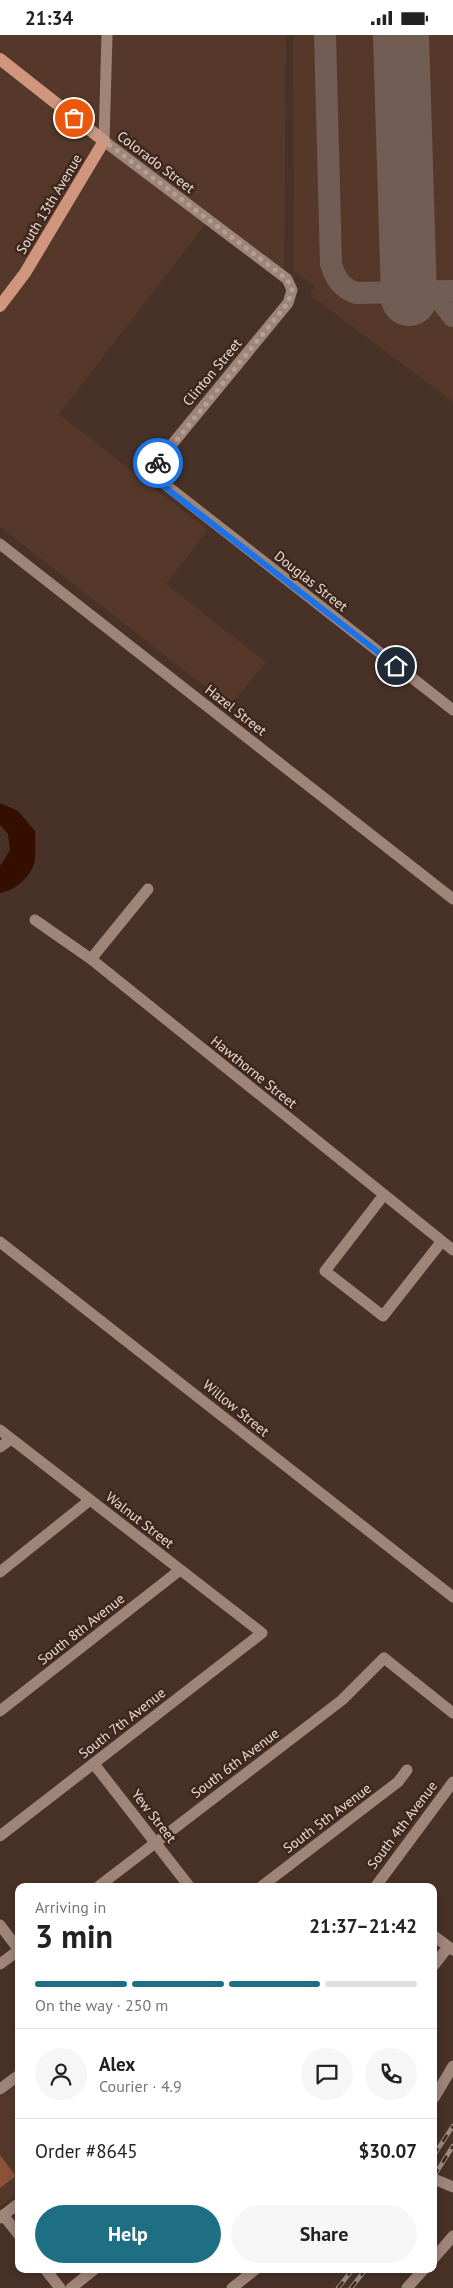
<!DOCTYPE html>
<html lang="en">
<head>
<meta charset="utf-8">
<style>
	body { margin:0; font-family:"PT Sans",sans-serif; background:#f6f6f6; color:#222; height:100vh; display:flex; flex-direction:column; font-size:19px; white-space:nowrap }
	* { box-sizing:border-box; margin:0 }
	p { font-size:16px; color:#767676 }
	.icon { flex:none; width:28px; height:28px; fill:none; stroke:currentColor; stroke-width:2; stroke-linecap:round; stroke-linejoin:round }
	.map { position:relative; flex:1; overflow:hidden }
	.details { position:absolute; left:15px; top:1848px; width:422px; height:390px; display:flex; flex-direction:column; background:#fff; border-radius:10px; box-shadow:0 2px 8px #0003 }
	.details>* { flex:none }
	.pin { position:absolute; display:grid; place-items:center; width:42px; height:42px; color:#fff; margin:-21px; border:2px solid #fff; border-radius:50%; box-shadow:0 1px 5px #0007 }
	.courier { position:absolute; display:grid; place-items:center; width:50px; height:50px; margin:-25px; border:4px solid #1a73e8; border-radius:50%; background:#fff; color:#222; box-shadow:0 1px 6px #0007 }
	.overview em { font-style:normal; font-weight:700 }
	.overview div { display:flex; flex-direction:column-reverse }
	.overview { display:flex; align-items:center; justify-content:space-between; height:85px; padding:0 20px }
	h1 { font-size:32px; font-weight:700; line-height:38px }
	.bar { display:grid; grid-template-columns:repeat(4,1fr); gap:8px 5px; align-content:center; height:60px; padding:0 20px }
	.bar i { height:6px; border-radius:4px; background:#e0e0e0 }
	.bar .selected { background:#1e6e84 }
	.bar p { grid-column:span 4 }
	.line { display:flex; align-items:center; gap:12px; padding:0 20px; border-top:1px solid #e0e0e0 }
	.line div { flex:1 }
	.round { display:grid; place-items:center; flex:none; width:52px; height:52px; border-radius:26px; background:#f6f6f6 }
	.action { display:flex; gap:10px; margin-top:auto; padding:10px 20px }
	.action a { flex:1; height:58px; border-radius:30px; background:#1e6e84; color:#fff; font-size:20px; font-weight:700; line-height:58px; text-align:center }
	.action a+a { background:#f6f6f6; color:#222 }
	.status { display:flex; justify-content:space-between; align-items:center; height:35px; padding:0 25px; background:#fff; direction:ltr }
	.status svg { height:14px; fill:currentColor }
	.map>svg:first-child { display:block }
</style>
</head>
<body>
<div class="status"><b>21:34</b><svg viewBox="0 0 49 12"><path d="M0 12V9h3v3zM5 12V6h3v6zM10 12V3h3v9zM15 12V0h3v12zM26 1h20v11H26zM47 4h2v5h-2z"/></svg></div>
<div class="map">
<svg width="453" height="2253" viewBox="0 0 453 2253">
	<rect width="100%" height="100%" fill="#483127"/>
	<path fill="#55382a" d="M0,0H286L284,239L211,182L59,379L208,495L166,549L266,627L230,671L0,492Z
		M293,0H453V367L310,260L315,251L294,236Z
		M19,2048V2157L0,2172V2062Z"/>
	<path fill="#8c5137" d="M0,2120L16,2141L0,2153Z"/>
	<path fill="#340f00" d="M0,768L18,776L35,796C35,805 36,815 35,824C34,839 15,856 0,858V831L10,815L8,799L0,790Z"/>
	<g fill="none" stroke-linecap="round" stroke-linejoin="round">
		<path stroke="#725d54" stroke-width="22" d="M325,0L331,229C335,244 342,253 356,258L453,256
			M434,256L453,281"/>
		<path stroke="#725d54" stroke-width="56" d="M401,0L409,263"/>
		<path stroke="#9f8478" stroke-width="11" d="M107,0L104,106L287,244L292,255L288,268L160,424L155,437L157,443L453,675
			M0,509L453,864
			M35,885L91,924L453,1215
			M91,924L148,854
			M383,1161L325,1236L383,1281L442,1206
			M0,1207L453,1562
			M0,1395L262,1598L0,1801
			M0,1412L11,1404
			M0,1537L90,1465
			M0,1676L180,1535
			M94,1729L189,1851
			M99,1851L342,1665L384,1623L453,1678
			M262,1851L398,1747L407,1735
			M376,1851L453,1747
			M0,1890L19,1915
			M434,1901L453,1915
			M0,1929L19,1915
			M434,1930L448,1912
			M0,2054L19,2040
			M434,2063L453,2031
			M434,2144L453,2152
			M3,2180L19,2200
			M0,2183L19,2168
			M434,2223L453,2201
			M45,2234L60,2253
			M71,2253L95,2234
			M232,2253L256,2234
			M407,2253L424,2234"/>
		<path stroke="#d0967d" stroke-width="12" d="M0,24L104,106L25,238L0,271"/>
		<g stroke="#9b8980" stroke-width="4.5">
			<path id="rail" d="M434,2120L453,2091
				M434,2141L453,2111
				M338,2253L353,2234
				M351,2253L366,2234"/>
		</g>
		<use href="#rail" stroke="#3e271d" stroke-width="2.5" stroke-dasharray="8" stroke-linecap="butt"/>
	</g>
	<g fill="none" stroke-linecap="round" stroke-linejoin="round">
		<path stroke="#b2a098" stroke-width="5" stroke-dasharray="0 9" d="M74,83L287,244L292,255L288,268L158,428"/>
		<path stroke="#1a73e8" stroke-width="6" d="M158,428L155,437L161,449L396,631"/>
	</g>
	<g text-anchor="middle" stroke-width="5" stroke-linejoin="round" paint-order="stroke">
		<g font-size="14" fill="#ebdcd5" stroke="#3e271d">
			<text transform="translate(156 127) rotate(37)" y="5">Colorado Street</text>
			<text transform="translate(49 169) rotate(-59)" y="5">South 13th Avenue</text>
			<text transform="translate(212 337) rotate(-50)" y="5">Clinton Street</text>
			<text transform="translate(311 546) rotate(38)" y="5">Douglas Street</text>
			<text transform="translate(236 675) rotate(38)" y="5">Hazel Street</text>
			<text transform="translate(254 1037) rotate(39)" y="5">Hawthorne Street</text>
			<text transform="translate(236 1373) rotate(39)" y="5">Willow Street</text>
			<text transform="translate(140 1485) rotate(38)" y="5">Walnut Street</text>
			<text transform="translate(81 1594) rotate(-38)" y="5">South 8th Avenue</text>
			<text transform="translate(122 1688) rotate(-38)" y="5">South 7th Avenue</text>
			<text transform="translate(235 1728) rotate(-37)" y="5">South 6th Avenue</text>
			<text transform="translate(154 1781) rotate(52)" y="5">Yew Street</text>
			<text transform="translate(327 1783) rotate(-37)" y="5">South 5th Avenue</text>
			<text transform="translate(402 1790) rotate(-53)" y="5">South 4th Avenue</text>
		</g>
	</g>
</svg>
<div class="pin" style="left:74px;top:83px;background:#ea580c"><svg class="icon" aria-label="bag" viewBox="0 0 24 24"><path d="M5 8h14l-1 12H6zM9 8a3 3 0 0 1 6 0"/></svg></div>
<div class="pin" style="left:396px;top:631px;background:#1f2937"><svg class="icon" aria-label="home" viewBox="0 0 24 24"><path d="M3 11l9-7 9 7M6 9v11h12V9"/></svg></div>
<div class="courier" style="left:158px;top:428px"><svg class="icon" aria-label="bike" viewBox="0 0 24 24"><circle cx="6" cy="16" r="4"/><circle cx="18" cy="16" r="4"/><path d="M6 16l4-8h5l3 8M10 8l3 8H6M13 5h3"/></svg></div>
<section class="details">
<div class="overview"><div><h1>3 min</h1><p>Arriving in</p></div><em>21:37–21:42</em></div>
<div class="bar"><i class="selected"></i><i class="selected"></i><i class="selected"></i><i></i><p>On the way · 250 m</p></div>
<div class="line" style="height:90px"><a class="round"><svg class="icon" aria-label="person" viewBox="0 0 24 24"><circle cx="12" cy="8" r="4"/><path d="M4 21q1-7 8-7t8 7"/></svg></a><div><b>Alex</b><p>Courier · 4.9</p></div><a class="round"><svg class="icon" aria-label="chat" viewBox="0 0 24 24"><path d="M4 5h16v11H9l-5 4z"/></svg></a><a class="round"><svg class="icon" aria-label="phone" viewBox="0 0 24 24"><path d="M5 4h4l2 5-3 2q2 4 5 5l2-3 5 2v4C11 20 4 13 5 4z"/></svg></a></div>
<div class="line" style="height:65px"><div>Order #8645</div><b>$30.07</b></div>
<div class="action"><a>Help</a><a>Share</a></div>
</section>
</div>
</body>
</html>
